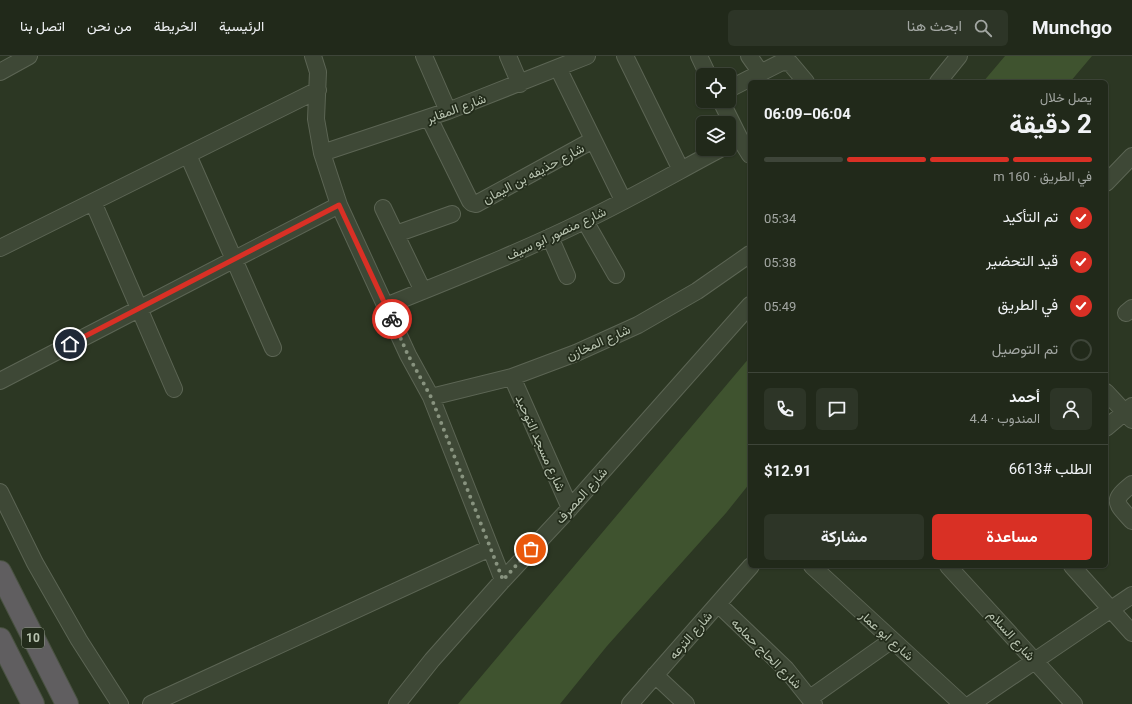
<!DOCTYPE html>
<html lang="ar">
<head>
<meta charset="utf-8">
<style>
	body { margin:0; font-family:Roboto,Vazirmatn,sans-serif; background:#2d3527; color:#f1f3f6; direction:rtl; height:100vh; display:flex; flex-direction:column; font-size:15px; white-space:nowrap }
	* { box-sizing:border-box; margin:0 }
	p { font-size:13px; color:#a2a6a2 }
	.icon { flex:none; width:22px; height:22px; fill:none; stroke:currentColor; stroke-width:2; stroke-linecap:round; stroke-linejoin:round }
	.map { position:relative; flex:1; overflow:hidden; direction:ltr }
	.sheet { position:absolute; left:748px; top:24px; width:360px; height:488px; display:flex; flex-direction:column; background:#21291a; border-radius:6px; box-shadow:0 1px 3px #0004,0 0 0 1px #3e4539; direction:rtl }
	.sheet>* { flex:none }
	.fabs { position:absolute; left:696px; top:12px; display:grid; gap:8px }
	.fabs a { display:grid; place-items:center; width:40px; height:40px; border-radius:6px; background:#21291a; box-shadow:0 1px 3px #0004,0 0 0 1px #3e4539; font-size:20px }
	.pin { position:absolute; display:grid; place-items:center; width:34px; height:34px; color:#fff; margin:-17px; border:2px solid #fff; border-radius:50%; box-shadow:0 1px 4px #0007 }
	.courier { position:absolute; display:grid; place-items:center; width:40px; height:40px; margin:-20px; border:3px solid #d93025; border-radius:50%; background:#fff; color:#222; box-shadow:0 1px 5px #0007 }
	.headline em { font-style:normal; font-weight:700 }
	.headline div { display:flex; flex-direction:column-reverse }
	.headline { display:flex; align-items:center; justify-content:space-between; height:68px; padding:0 16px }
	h1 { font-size:26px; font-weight:700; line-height:30px }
	.bar { display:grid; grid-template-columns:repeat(4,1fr); gap:6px 4px; align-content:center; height:48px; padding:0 16px }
	.bar i { height:5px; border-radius:3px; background:#3e4539 }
	.bar .current { background:#d93025 }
	.bar p { grid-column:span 4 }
	.line { display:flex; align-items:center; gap:10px; padding:0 16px; border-top:1px solid #3e4539 }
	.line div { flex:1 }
	.round { display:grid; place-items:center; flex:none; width:42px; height:42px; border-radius:6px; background:#2d3527 }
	ol { padding:0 16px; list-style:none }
	li { display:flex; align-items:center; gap:12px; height:44px }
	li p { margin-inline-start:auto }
	li .icon { padding:4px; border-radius:50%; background:#d93025; color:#fff; stroke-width:4 }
	li:last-child { color:#a2a6a2 }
	li i { width:22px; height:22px; border:2px solid #3e4539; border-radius:50% }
	.action { display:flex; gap:8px; margin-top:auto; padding:8px 16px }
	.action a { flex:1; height:46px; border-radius:6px; background:#d93025; color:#fff; font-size:16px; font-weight:700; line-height:46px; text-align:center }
	.action a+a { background:#2d3527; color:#f1f3f6 }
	header { display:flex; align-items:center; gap:24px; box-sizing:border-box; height:56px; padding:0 20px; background:#21291a; border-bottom:1px solid #3e4539 }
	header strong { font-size:19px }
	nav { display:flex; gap:22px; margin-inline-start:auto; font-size:14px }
	.search { width:280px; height:36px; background:#2d3527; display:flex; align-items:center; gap:10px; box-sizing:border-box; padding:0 14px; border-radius:6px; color:#a2a6a2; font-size:15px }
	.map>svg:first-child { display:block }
</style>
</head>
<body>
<header>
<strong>Munchgo</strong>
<div class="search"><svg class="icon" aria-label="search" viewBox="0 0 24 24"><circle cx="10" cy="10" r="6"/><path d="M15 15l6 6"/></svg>ابحث هنا</div>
<nav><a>الرئيسية</a><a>الخريطة</a><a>من نحن</a><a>اتصل بنا</a></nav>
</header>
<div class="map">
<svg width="1132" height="648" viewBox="0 0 1132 648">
	<rect width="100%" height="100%" fill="#2c3723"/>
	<path fill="#3f532f" d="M1005,0H1092L1070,26H983Z
		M750,301V427L726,457L607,590L560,648H458Z"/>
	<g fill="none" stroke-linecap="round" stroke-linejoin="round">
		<g stroke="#5c6554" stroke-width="18">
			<path id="minor" d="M313,0L318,16L316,63L322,97L339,149L408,299L431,341L503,524
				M424,0L448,55
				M508,0L520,28
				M625,0L681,114
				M699,0L708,19
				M749,0L761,17
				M558,12L623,144
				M0,16L29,0
				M938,26L959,0
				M729,33L782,6L790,7L806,26
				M721,45L740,83L750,99
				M429,62L470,145L472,147L476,148L593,84
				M322,97L448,55L587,0
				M188,99L273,292
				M1106,127L1132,100
				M93,146L174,333
				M383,152L423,235
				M585,165L616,219
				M396,178L452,158
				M550,181L567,220
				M0,192L318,34
				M386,250C452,223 519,197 584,165C630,143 675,117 720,93
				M1126,257L1132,252
				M512,321L570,452
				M0,325L339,149
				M1106,336L1132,364
				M431,341L512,321L576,297L638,269L697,235L750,198
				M1106,372L1132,350
				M1132,428C1111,445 1115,446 1132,465
				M0,436L35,507L79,584L120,648
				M812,510L962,648
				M948,510L1074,648
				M1072,510L1132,577
				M718,548L786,613L814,648
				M655,619L686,648
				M810,642L892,584
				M151,648L490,492
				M397,648L432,604L503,524L570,452L750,249
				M630,648L751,510
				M971,648L1132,539"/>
		</g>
		<g stroke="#495241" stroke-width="24">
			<path id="trunk" d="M0,516L67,648
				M0,583L33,648"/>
		</g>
		<use href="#minor" stroke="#3e4836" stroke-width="16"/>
		<use href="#trunk" stroke="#605e60" stroke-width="22"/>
	</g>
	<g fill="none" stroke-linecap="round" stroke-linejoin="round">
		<path stroke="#88937f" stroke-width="4" stroke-dasharray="0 7.2" d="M392,263L408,299L431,341L503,524L531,493"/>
		<path stroke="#d93025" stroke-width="5" d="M70,288L339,149L392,263"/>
	</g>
	<g text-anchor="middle" stroke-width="3.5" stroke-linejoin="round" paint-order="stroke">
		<rect fill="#232c1b" stroke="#8c9684" stroke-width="1" x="22" y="572" width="22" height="20" rx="3"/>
		<g font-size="12" font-weight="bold" fill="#b9c4b1">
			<text x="33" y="586">10</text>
		</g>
		<g font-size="13" fill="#b9c4b1" stroke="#232c1b">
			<text transform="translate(456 52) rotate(-20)" y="5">شارع المقابر</text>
			<text transform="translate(533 117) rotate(-28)" y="5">شارع حذيفه بن اليمان</text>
			<text transform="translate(556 177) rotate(-25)" y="5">شارع منصور ابو سيف</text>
			<text transform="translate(598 286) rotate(-24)" y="5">شارع المخازن</text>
			<text transform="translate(541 387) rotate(66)" y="5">شارع مسجد التوحيد</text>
			<text transform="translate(581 439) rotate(-48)" y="5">شارع المصرف</text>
			<text transform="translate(690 579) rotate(-49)" y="5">شارع الترعه</text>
			<text transform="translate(887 579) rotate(42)" y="5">شارع ابو عمار</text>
			<text transform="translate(1012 579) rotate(48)" y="5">شارع السلام</text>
			<text transform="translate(767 597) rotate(45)" y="5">شارع الحاج حمامه</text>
		</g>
	</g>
</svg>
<div class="fabs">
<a><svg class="icon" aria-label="locate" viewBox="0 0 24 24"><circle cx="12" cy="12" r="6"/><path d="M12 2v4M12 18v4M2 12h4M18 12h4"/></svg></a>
<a><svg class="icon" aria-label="layers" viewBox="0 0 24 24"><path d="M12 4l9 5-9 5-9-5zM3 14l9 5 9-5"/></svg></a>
</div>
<div class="pin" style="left:531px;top:493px;background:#ea580c"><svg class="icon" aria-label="bag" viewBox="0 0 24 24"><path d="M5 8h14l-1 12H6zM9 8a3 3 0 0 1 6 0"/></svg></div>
<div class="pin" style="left:70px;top:288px;background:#1f2937"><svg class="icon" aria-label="home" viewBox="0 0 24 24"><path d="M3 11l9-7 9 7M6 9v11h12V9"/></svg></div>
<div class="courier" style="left:392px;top:263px"><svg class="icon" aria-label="bike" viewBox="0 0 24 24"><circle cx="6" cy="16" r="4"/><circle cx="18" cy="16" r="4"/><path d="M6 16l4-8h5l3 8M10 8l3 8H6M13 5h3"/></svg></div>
<section class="sheet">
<div class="headline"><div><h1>2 دقيقة</h1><p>يصل خلال</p></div><em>06:04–06:09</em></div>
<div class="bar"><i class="current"></i><i class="current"></i><i class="current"></i><i></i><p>في الطريق · 160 m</p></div>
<ol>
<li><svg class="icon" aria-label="check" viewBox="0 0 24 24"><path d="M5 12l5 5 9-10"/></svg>تم التأكيد<p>05:34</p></li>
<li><svg class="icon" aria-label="check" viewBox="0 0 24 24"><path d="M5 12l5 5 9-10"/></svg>قيد التحضير<p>05:38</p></li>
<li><svg class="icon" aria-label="check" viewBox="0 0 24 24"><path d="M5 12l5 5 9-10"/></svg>في الطريق<p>05:49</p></li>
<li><i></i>تم التوصيل</li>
</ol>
<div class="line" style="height:72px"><a class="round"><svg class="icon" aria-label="person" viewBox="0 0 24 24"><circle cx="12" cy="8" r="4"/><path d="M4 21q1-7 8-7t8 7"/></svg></a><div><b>أحمد</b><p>المندوب · 4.4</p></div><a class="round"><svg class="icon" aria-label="chat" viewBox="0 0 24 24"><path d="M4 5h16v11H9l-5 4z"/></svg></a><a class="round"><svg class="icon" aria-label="phone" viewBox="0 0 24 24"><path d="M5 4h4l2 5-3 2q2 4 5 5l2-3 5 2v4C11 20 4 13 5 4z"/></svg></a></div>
<div class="line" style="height:52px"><div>الطلب #6613</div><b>$12.91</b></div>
<div class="action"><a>مساعدة</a><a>مشاركة</a></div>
</section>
</div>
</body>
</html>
